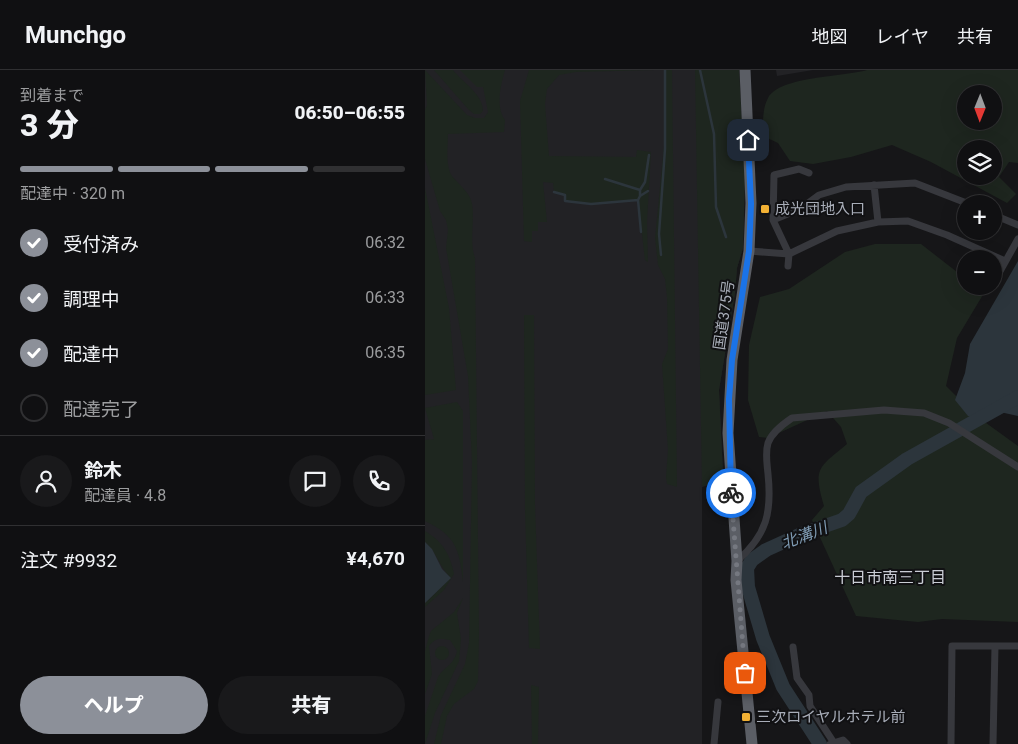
<!DOCTYPE html>
<html lang="ja">
<head>
<meta charset="utf-8">
<style>
	body { margin:0; font-family:Roboto,"Noto Sans JP",sans-serif; background:#19191b; color:#f1f3f6; height:100vh; display:flex; flex-direction:column; font-size:19px; white-space:nowrap }
	* { box-sizing:border-box; margin:0 }
	p { font-size:16px; color:#9c9d9f }
	.icon { flex:none; width:28px; height:28px; fill:none; stroke:currentColor; stroke-width:2; stroke-linecap:round; stroke-linejoin:round }
	.map { position:relative; flex:1; overflow:hidden }
	.panel { display:flex; flex-direction:column; background:#101012; width:425px }
	.panel>* { flex:none }
	.needle { width:32px; rotate:181deg }
	.tools { position:absolute; left:532px; top:15px; display:grid; gap:10px }
	.tools a { display:grid; place-items:center; width:45px; height:45px; border-radius:50%; background:#101012; box-shadow:0 5px 20px #0002,0 0 0 1px #303032; font-size:25px }
	.pin { position:absolute; display:grid; place-items:center; width:42px; height:42px; color:#fff; margin:-21px; border-radius:10px; box-shadow:0 2px 8px #0006 }
	.courier { position:absolute; display:grid; place-items:center; width:50px; height:50px; margin:-25px; border:4px solid #1a73e8; border-radius:50%; background:#fff; color:#222; box-shadow:0 1px 6px #0007 }
	.headline em { font-style:normal; font-weight:800 }
	.headline div { display:flex; flex-direction:column-reverse }
	.headline { display:flex; align-items:center; justify-content:space-between; height:85px; padding:0 20px }
	h1 { font-size:32px; font-weight:800; line-height:38px }
	.bar { display:grid; grid-template-columns:repeat(4,1fr); gap:8px 5px; align-content:center; height:60px; padding:0 20px }
	.bar i { height:6px; border-radius:4px; background:#303032 }
	.bar .current { background:#8c9099 }
	.bar p { grid-column:span 4 }
	.line { display:flex; align-items:center; gap:12px; padding:0 20px; border-top:1px solid #303032 }
	.line div { flex:1 }
	.round { display:grid; place-items:center; flex:none; width:52px; height:52px; border-radius:26px; background:#19191b }
	ol { padding:0 20px; list-style:none }
	li { display:flex; align-items:center; gap:15px; height:55px }
	li p { margin-inline-start:auto }
	li .icon { padding:5px; border-radius:50%; background:#8c9099; color:#fff; stroke-width:4 }
	li:last-child { color:#9c9d9f }
	li i { width:28px; height:28px; border:2px solid #303032; border-radius:50% }
	.button { display:flex; gap:10px; margin-top:auto; padding:10px 20px }
	.button a { flex:1; height:58px; border-radius:30px; background:#8c9099; color:#fff; font-size:20px; font-weight:800; line-height:58px; text-align:center }
	.button a+a { background:#19191b; color:#f1f3f6 }
	header { display:flex; align-items:center; gap:30px; box-sizing:border-box; height:70px; padding:0 25px; background:#101012; border-bottom:1px solid #303032 }
	header strong { font-size:24px }
	nav { display:flex; gap:28px; margin-inline-start:auto; font-size:18px }
	main { display:flex; flex:1; min-height:0 }
	.map>svg:first-child { display:block }
</style>
</head>
<body>
<header>
<strong>Munchgo</strong>
<nav><a>地図</a><a>レイヤ</a><a>共有</a></nav>
</header>
<main>
<section class="panel">
<div class="headline"><div><h1>3 分</h1><p>到着まで</p></div><em>06:50–06:55</em></div>
<div class="bar"><i class="current"></i><i class="current"></i><i class="current"></i><i></i><p>配達中 · 320 m</p></div>
<ol>
<li><svg class="icon" aria-label="check" viewBox="0 0 24 24"><path d="M5 12l5 5 9-10"/></svg>受付済み<p>06:32</p></li>
<li><svg class="icon" aria-label="check" viewBox="0 0 24 24"><path d="M5 12l5 5 9-10"/></svg>調理中<p>06:33</p></li>
<li><svg class="icon" aria-label="check" viewBox="0 0 24 24"><path d="M5 12l5 5 9-10"/></svg>配達中<p>06:35</p></li>
<li><i></i>配達完了</li>
</ol>
<div class="line" style="height:90px"><a class="round"><svg class="icon" aria-label="person" viewBox="0 0 24 24"><circle cx="12" cy="8" r="4"/><path d="M4 21q1-7 8-7t8 7"/></svg></a><div><b>鈴木</b><p>配達員 · 4.8</p></div><a class="round"><svg class="icon" aria-label="chat" viewBox="0 0 24 24"><path d="M4 5h16v11H9l-5 4z"/></svg></a><a class="round"><svg class="icon" aria-label="phone" viewBox="0 0 24 24"><path d="M5 4h4l2 5-3 2q2 4 5 5l2-3 5 2v4C11 20 4 13 5 4z"/></svg></a></div>
<div class="line" style="height:65px"><div>注文 #9932</div><b>¥4,670</b></div>
<div class="button"><a>ヘルプ</a><a>共有</a></div>
</section>
<div class="map">
<svg width="593" height="674" viewBox="0 0 593 674">
	<rect width="100%" height="100%" fill="#161618"/>
	<path fill="#222225" d="M0,0H314L320,105L318,178L312,198L310,223L294,320L298,403L292,413L277,417V674H0Z
		M351,0H388L352,6Z"/>
	<path fill="#1e261f" fill-rule="evenodd" d="M0,0L42,45L50,48H59L63,42L58,17H52L35,0H80C76,14 70,37 80,50L79,62L23,64C23,77 20,95 27,106C34,115 45,122 47,134C50,152 44,171 50,188L54,564L53,611L49,619L29,634L22,646L16,674H9L16,645L40,594L44,573L47,393L43,306L21,178L23,160L21,150L15,141L0,89V40L2,35Z
		M9,0H28C38,13 58,24 58,41L55,44H49L43,39Z
		M104,0H230L151,2L134,5L122,19L120,34L124,86L211,87L212,80L226,82L222,152L223,192L220,190L213,130L166,134L140,131V125L129,122L128,113L118,112L122,152H113V161H107V172L99,171L95,31Z
		M239,0H247L252,417L242,414L241,407L243,380L237,294L243,279L242,227L240,209L233,195L230,168L240,66Z
		M270,0H314L320,105L318,178L312,198L310,223L294,320L298,403L292,413L277,416Z
		M442,0H593V93L584,92L574,107L591,124L582,133L506,92L467,75L426,87L388,94L365,91L353,73L338,66C338,54 337,39 343,28C355,6 418,7 442,0ZM541,24H569V51H541ZM541,79H569V106H541Z
		M0,118L24,238L31,320L0,325Z
		M450,174H496L541,209V216H551L559,223L532,268L521,316L550,345L593,376V552L517,549L493,552L431,546L387,450L399,436C388,398 393,398 422,374L416,357L402,341L343,368L334,367L323,330L324,275L335,227L364,219L420,182Z
		M99,245H109L110,435L115,579L104,578L100,440Z
		M32,332L38,341V512C34,478 31,466 0,451V370L9,369L0,338Z
		M0,461C18,472 25,484 29,504L19,520L0,537V533L26,508C14,496 11,481 0,472Z
		M38,528L32,543L36,569L34,591L10,643L0,674V646L13,607C19,597 29,595 32,581L25,570C15,568 10,568 4,576L7,604L0,624V581L4,566L6,561L29,542Z
		M10 583a7 7 0 1 1 14 0a7 7 0 1 1-14 0Z
		M106,615L114,617L113,674H107Z"/>
	<path fill="#2c353c" d="M593,191V346L575,342L556,349L543,346L530,330L540,303L545,274Z
		M0,472L7,479L17,499L26,508L0,533Z"/>
	<g fill="none" stroke-linecap="round" stroke-linejoin="round">
		<path stroke="#2c353c" stroke-width="2.5" d="M275,0L289,64L291,137L301,167
			M180,109L215,120V126L223,121
			M215,120L220,112L224,85
			M129,122L140,125V131L166,134L213,130L215,126
			M213,130L216,162
			M236,185L234,164L240,79V0"/>
		<path stroke="#2c353c" stroke-width="14" d="M395,674L358,617L338,568L323,517L322,498L327,490L341,480L374,465L417,450L424,444L436,422L482,389L593,327"/>
		<path stroke="#37383d" stroke-width="7" d="M449,115L453,152
			M569,145L593,155
			M348,150L375,139L394,125L421,117L490,113L544,134
			M324,181L364,184L412,161L453,152L483,151L522,165L580,191
			M363,196L364,184L348,150L349,105L374,99L384,103
			M569,212L593,169
			M312,491C342,465 347,442 343,404C342,393 340,383 343,373C347,362 358,354 367,348L459,340L499,343L524,353L593,397
			M368,577L372,608L384,625L385,636L409,673
			M289,674L293,632
			M405,674L418,670L422,674
			M526,674L527,576H593
			M568,674L570,576"/>
		<path stroke="#5b5e65" stroke-width="11" d="M320,0L326,133L324,181L307,290L303,363L312,491L311,510L327,674"/>
	</g>
	<g fill="none" stroke-linecap="round" stroke-linejoin="round">
		<path stroke="#757880" stroke-width="5" stroke-dasharray="0 9" d="M306,423L320,603"/>
		<path stroke="#1a73e8" stroke-width="6" d="M306,423L304,329L307,290L324,181L326,134L323,70"/>
	</g>
	<g fill="#f2b134" stroke="#111113" stroke-width="2">
		<rect x="335" y="134" width="10" height="10" rx="2.5"/>
		<rect x="316" y="642" width="10" height="10" rx="2.5"/>
	</g>
	<g text-anchor="middle" stroke-width="4" stroke-linejoin="round" paint-order="stroke">
		<g font-size="15" fill="#a8adb8" stroke="#111113" text-anchor="start">
			<text x="350" y="144">成光団地入口</text>
			<text x="331" y="652">三次ロイヤルホテル前</text>
		</g>
		<g font-size="15" fill="#a8adb8" stroke="#111113">
			<text transform="translate(299 245) rotate(-82)" y="5">国道375号</text>
		</g>
		<g font-size="16" font-style="italic" fill="#7f9bb3" stroke="#111113">
			<text transform="translate(379 465) rotate(-21)" y="6">北溝川</text>
		</g>
		<g font-size="16" fill="#c9ccd4" stroke="#111113">
			<text x="465" y="513">十日市南三丁目</text>
		</g>
	</g>
</svg>
<div class="tools">
<a><svg class="needle" viewBox="-14 -14 28 28"><path d="M0-13l5 13h-10z" fill="#e53935"/><path d="M0 13l5-13h-10z" fill="#9c9d9f"/></svg></a>
<a><svg class="icon" aria-label="layers" viewBox="0 0 24 24"><path d="M12 4l9 5-9 5-9-5zM3 14l9 5 9-5"/></svg></a>
<a>+</a>
<a>−</a>
</div>
<div class="pin" style="left:320px;top:603px;background:#ea580c"><svg class="icon" aria-label="bag" viewBox="0 0 24 24"><path d="M5 8h14l-1 12H6zM9 8a3 3 0 0 1 6 0"/></svg></div>
<div class="pin" style="left:323px;top:70px;background:#1f2937"><svg class="icon" aria-label="home" viewBox="0 0 24 24"><path d="M3 11l9-7 9 7M6 9v11h12V9"/></svg></div>
<div class="courier" style="left:306px;top:423px"><svg class="icon" aria-label="bike" viewBox="0 0 24 24"><circle cx="6" cy="16" r="4"/><circle cx="18" cy="16" r="4"/><path d="M6 16l4-8h5l3 8M10 8l3 8H6M13 5h3"/></svg></div>
</div>
</main>
</body>
</html>
